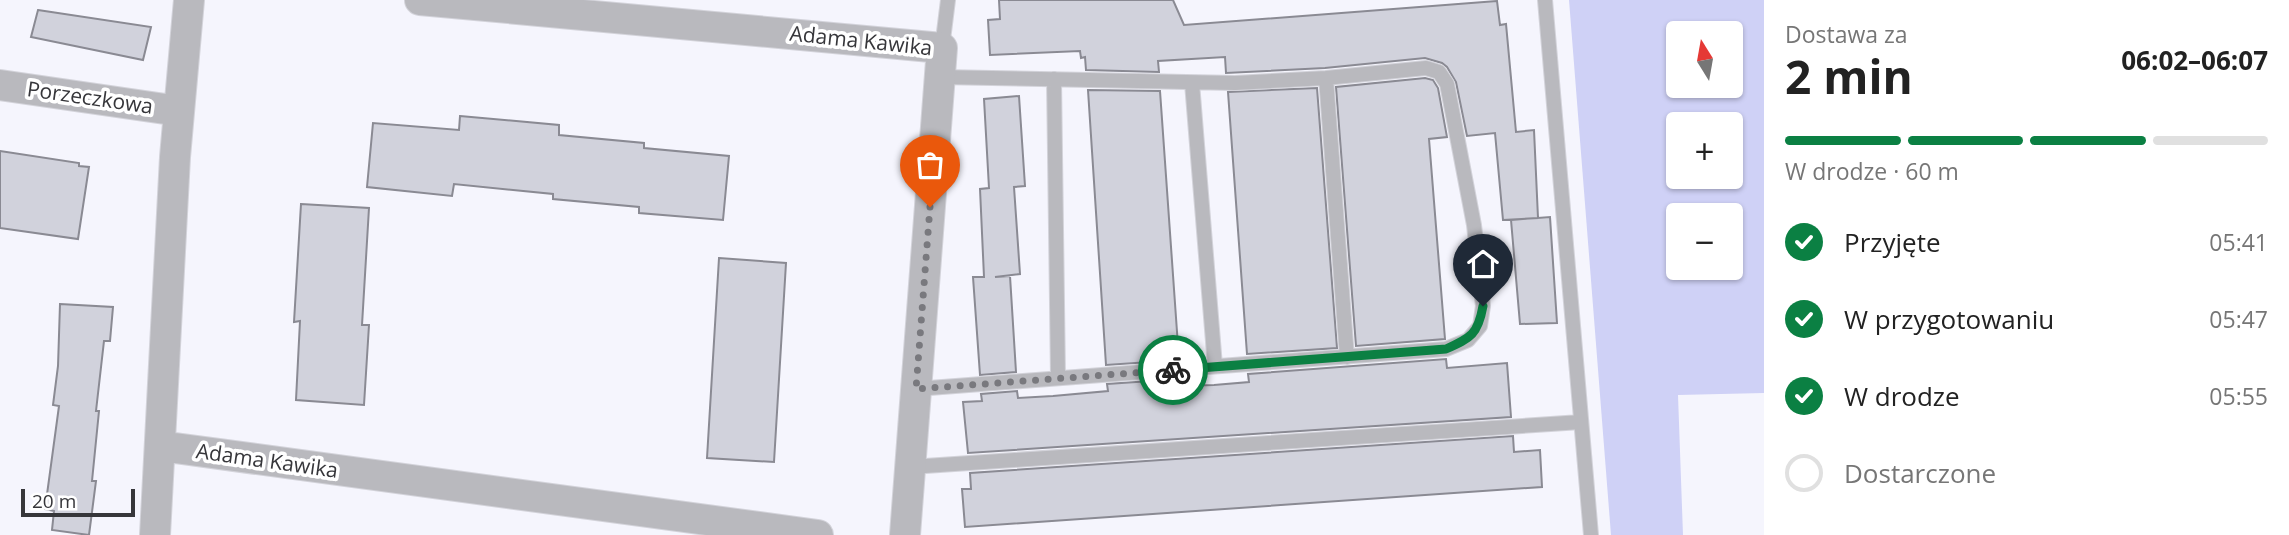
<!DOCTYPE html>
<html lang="pl">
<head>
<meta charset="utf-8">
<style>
	body { margin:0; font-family:"Open Sans",sans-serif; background:#f2f2f2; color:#222; height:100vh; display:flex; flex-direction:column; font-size:26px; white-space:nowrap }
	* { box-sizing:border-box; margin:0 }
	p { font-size:23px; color:#767676 }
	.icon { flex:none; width:38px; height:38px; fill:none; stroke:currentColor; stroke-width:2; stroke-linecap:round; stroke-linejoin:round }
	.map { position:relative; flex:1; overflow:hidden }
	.side { display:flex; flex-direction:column; background:#fff; width:525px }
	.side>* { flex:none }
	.needle { width:46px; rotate:349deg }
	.fabs { position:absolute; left:1666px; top:21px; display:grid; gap:14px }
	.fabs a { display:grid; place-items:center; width:77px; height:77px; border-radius:7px; background:#fff; box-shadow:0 2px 5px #0004; font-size:35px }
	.scale { position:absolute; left:21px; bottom:18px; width:114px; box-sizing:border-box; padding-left:7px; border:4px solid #36363a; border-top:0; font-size:19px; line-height:24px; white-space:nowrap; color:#36363a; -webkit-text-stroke:5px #fff; paint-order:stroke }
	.pin { position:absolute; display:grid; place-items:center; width:60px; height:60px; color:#fff; margin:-72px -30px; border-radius:50% 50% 50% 0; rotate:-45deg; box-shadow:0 0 7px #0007 }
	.pin .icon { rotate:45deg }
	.courier { position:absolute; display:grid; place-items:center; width:70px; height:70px; margin:-35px; border:5px solid #0b8043; border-radius:50%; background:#fff; color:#222; box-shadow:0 2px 9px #0007 }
	.head em { font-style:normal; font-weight:700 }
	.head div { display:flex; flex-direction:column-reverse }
	.head { display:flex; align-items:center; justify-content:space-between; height:119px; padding:0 21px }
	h1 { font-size:46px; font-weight:700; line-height:52px }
	.bar { display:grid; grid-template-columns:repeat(4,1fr); gap:10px 7px; align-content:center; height:84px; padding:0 21px }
	.bar i { height:9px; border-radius:5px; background:#e0e0e0 }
	.bar .current { background:#0b8043 }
	.bar p { grid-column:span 4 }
	ol { padding:0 21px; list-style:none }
	li { display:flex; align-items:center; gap:21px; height:77px }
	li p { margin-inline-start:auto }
	li .icon { padding:7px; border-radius:50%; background:#0b8043; color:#fff; stroke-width:4 }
	li:last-child { color:#767676 }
	li i { width:38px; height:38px; border:4px solid #e0e0e0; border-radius:50% }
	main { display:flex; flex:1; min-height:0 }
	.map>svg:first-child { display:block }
</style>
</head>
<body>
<main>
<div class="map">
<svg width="1764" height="535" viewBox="0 0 1764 535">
	<rect width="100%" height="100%" fill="#f5f5fd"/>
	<path fill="#cfd1f6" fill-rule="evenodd" d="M1569,0H1764V393L1678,395L1683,535H1611ZM1678,33H1731V86H1678ZM1678,124H1731V177H1678ZM1678,215H1731V268H1678Z"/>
	<path fill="#d1d2dc" stroke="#8a8a93" stroke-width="2" d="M999,0H1173L1184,25L1497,1L1500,25L1506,24L1516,132L1534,130L1538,218L1503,220L1495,133L1467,136L1456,82L1447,67L1442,63L1425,58L1325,68L1226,73L1225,57L1158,61L1159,72L1086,70L1085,57L1081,58L1080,51L990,55L988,20L1000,19Z
		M38,10L151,27L143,60L31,37Z
		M1425,78L1433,80L1438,88L1447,137L1429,139L1445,339L1356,346L1336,87Z
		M1317,88L1337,348L1247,354L1228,92Z
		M1088,90L1160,91L1179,360L1106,365Z
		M1019,96L1025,186L1014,187L1020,274L995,277L1010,276L1016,372L980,375L973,277H984L980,189L989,188L984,99Z
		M460,116L559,125V135L644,143V148L729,156L723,220L639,213V207L553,199V194L454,184L452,196L367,187L373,123L459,130Z
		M0,151L79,163V166L89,167L78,239L0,228Z
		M301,204L369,208L362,325H369L364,405L296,400L300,321L294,322Z
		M1550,217L1557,323L1520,324L1511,220Z
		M719,258L786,263L774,462L707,458Z
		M60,304L113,307L110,341H104L96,411H99L92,481H96L89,535L52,530L54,511L45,509L59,406L53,405L58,366Z
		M1446,359L1447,368L1507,363L1511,417L968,453L963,402L982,401L981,394L1017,391L1018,398L1053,396L1108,391L1107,384L1180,379V386L1214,385L1249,382L1248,374Z
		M1513,436L1514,452L1540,450L1542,487L965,527L962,489H971L970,473Z"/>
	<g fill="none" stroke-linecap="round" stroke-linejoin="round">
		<g stroke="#d3d3da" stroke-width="16">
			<path id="lane" d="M1545,0L1591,535
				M942,48L948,0
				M1326,78L1347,357
				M1054,79L1058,378
				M1192,83L1215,366
				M916,389L1446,349L1468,340L1480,326L1483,306L1474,225L1447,84L1439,72L1426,68L1326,78L1235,83L940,77
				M910,467L1581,422"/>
		</g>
		<g stroke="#d3d3da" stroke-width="32">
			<path id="street" d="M420,0L942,48L905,535
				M0,85L179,111
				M160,446L818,535
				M155,535L175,157L189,0"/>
		</g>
		<use href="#lane" stroke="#b9b9be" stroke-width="14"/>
		<use href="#street" stroke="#b9b9be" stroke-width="30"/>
	</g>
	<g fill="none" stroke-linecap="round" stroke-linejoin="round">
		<path stroke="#79797e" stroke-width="7" stroke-dasharray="0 12.6" d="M930,207L916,389L1173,370"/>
		<path stroke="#0b8043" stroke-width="9" d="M1173,370L1446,349C1471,338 1478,334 1483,306"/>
	</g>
	<g text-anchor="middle" stroke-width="7" stroke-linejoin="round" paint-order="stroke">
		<g font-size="21" fill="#36363a" stroke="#fff">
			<text transform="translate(861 41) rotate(6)" y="7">Adama Kawika</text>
			<text transform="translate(90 98) rotate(8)" y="7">Porzeczkowa</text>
			<text transform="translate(267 461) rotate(8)" y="7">Adama Kawika</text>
		</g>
	</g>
</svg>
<div class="fabs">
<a><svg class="needle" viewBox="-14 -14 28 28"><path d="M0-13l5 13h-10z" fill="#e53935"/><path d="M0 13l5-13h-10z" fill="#767676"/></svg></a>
<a>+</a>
<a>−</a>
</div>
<div class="scale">20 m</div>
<div class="pin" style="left:930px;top:207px;background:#ea580c"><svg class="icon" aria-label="bag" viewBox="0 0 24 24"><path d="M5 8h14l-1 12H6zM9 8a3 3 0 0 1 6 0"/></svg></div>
<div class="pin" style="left:1483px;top:306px;background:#1f2937"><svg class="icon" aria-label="home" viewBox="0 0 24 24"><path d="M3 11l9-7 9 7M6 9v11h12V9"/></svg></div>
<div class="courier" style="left:1173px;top:370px"><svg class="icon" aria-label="bike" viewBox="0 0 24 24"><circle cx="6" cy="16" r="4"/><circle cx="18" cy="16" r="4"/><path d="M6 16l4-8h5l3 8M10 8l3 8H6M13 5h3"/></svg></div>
</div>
<section class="side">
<div class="head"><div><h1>2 min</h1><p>Dostawa za</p></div><em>06:02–06:07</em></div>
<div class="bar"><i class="current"></i><i class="current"></i><i class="current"></i><i></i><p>W drodze · 60 m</p></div>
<ol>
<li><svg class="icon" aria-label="check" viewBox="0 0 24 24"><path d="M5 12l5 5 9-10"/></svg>Przyjęte<p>05:41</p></li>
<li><svg class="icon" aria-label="check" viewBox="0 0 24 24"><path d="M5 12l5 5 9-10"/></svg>W przygotowaniu<p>05:47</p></li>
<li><svg class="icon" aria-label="check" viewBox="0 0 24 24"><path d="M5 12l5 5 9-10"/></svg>W drodze<p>05:55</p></li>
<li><i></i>Dostarczone</li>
</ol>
</section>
</main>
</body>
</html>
